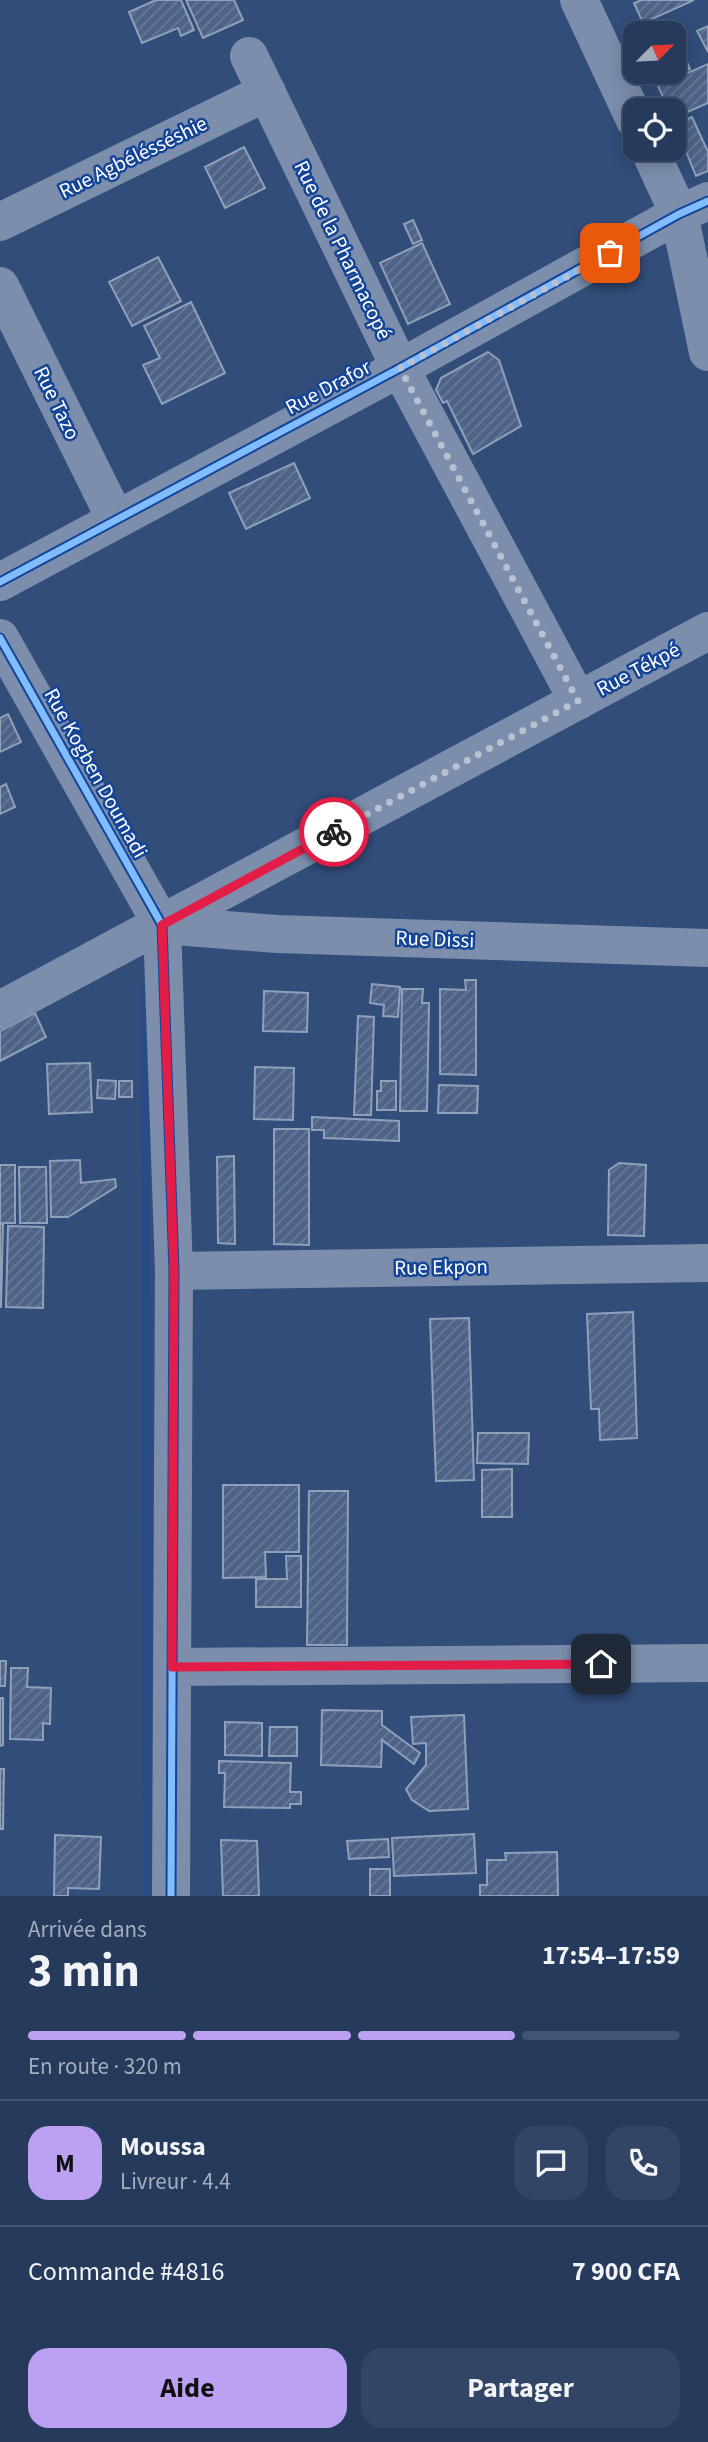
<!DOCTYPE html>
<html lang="fr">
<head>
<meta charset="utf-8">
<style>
	body { margin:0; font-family:"Source Sans 3",sans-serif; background:#324565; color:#f1f3f6; height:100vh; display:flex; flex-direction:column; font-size:26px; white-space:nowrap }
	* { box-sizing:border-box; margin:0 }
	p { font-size:23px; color:#a4adbb }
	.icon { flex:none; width:38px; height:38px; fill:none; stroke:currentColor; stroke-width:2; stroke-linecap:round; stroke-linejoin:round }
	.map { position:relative; height:1896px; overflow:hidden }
	.panel { display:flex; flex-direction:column; background:#263a5c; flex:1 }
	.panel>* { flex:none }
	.needle { width:46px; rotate:66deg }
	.buttons { position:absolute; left:623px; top:21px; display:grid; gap:14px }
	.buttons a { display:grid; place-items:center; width:63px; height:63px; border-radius:14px; background:#263a5c; box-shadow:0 4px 18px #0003,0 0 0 2px #425472; font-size:35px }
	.pin { position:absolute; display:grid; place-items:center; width:60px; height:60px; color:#fff; margin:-30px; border-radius:14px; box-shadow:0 4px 10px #0006 }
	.courier { position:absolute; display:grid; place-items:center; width:70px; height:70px; margin:-35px; border:5px solid #e11d48; border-radius:50%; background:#fff; color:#222; box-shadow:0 2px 9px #0007 }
	.head em { font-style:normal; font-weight:700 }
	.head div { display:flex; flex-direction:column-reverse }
	.head { display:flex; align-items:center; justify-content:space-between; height:119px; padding:0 28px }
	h1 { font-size:46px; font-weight:700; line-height:52px }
	.bar { display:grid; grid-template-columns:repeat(4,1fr); gap:10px 7px; align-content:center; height:84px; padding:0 28px }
	.bar i { height:9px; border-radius:5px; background:#425472 }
	.bar .selected { background:#bca0f2 }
	.bar p { grid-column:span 4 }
	.line { display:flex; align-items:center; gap:18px; padding:0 28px; border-top:2px solid #425472 }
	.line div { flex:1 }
	.round { display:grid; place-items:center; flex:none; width:74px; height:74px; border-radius:21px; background:#324565 }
	.cta { display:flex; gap:14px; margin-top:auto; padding:14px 28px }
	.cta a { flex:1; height:80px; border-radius:21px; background:#bca0f2; color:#111; font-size:28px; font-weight:700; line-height:80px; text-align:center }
	.cta a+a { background:#324565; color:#f1f3f6 }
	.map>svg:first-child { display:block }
</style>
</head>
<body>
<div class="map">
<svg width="708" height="1896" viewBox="0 0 708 1896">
	<defs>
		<pattern id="building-hatch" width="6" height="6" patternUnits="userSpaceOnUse" patternTransform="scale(1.75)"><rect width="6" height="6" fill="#4e6387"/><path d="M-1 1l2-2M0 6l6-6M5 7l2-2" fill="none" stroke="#697a99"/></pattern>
	</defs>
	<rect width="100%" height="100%" fill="#324d7a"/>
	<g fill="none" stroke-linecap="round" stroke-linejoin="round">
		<path stroke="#294c87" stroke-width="9" d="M145,991L148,1896"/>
	</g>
	<path fill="url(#building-hatch)" stroke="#90a0b9" stroke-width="2" d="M156,0H181L194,30L181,36L178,28L142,43L129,12Z
		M186,0H234L243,20L203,38Z
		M642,0H694L643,23L634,3Z
		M708,26V52L697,31Z
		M682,51L690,69L658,83L653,72H674V55Z
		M708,64V103L674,118V110H669L658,86Z
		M692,117L708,152V171L696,176L675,124Z
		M244,147L265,188L225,208L205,167Z
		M413,220L422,240L413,244L404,224Z
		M422,243L450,304L408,324L380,263Z
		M158,257L181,301L132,326L109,282Z
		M191,302L225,373L162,404L143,365L160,358L144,326Z
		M488,352L499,360L521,426L473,454L447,401L443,403L436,390L441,378Z
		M294,463L310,498L246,529L229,493Z
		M8,714L21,742L0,752V718Z
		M6,784L15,807L0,814V787Z
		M465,980H476V1075L440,1074V989L466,990Z
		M372,984L400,987L398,1017L383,1016L384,1005L370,1003Z
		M402,989H423L422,1003H429L427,1111H400Z
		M264,991L308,993L307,1032L263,1031Z
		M35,1013L46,1037L0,1061V1031Z
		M358,1016L374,1017L371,1115H354Z
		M90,1063L92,1112L49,1114L47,1064Z
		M255,1067L294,1068L293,1120L254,1119Z
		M98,1080L116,1081L115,1099L97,1098Z
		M119,1081H132V1097H119Z
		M381,1081H396V1110H377V1091H381Z
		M439,1085L478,1086L477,1113H438Z
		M312,1117L399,1121V1141L324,1138V1130H312Z
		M274,1129H309V1245L274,1244Z
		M234,1156L235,1244L218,1243L217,1157Z
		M80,1160L81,1183L115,1179L116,1187L68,1217H51L50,1161Z
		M619,1163L646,1165L644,1236L608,1235L609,1170Z
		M0,1165H15V1223H0Z
		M19,1167H46L47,1223H20Z
		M0,1224H3L1,1307H0Z
		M8,1226L44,1227L43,1308L6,1307Z
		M633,1312L637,1438L600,1440L599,1409H591L587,1314Z
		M469,1318L474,1480L436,1481L430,1319Z
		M478,1433H529L528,1464L477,1463Z
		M512,1469V1517H482V1470Z
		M223,1485H299V1552H265L266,1577L223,1578Z
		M309,1491H348L347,1645H307Z
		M286,1556H301V1607H256V1579H287Z
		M0,1661H6L5,1686H0Z
		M11,1668H28L27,1687L51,1688L50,1724L43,1723V1740L10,1739Z
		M0,1698H3V1745L0,1746Z
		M322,1710L382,1711V1725L420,1753L414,1764L382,1740L381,1767L321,1765Z
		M464,1715L468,1809L429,1811L412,1800L406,1789L426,1765V1743L413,1744L411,1717Z
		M225,1722L262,1723V1756L225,1755Z
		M270,1727H297V1756H269Z
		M219,1761L291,1763L290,1792H301V1804H290V1808L224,1807L225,1773H219Z
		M0,1769H4L3,1829H0Z
		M474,1834L476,1873L394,1876L392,1838Z
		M55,1835L101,1837L99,1889L68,1888V1896H54Z
		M388,1839L389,1857L349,1859L347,1841Z
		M221,1840L257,1841L259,1896H223Z
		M557,1852L558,1896H480V1885H487V1860H506L505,1853Z
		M370,1869H390V1896H370Z"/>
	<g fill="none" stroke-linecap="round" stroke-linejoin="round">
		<path stroke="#7c8eac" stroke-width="38" d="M579,0L635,120
			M249,56L400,368L578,701
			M649,149L679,214L708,352
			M0,222L267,92
			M0,286L116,520
			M0,582L400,368L679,214L708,201
			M0,638L162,925L174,1271L171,1896
			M162,925L277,934L708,948
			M0,1010L708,631
			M174,1271L708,1263
			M172,1667L708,1663"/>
		<g stroke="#154597" stroke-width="11">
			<path id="cycleway" d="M0,582L400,368L679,214L708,201
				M0,638L162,925L174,1271L171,1896"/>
		</g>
		<use href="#cycleway" stroke="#80bcff" stroke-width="7"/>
	</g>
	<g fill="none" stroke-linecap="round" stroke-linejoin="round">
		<path stroke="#b7c1d0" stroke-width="7" stroke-dasharray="0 12.6" d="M334,832L578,701L400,368L610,253"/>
		<path stroke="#e11d48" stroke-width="9" d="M334,832L162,925L174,1271L172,1667L601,1664"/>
	</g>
	<g text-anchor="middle" stroke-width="5" stroke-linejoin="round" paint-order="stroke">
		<g font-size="21" fill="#fff" stroke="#154597">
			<text transform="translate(133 157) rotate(-26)" y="7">Rue Agbélésséshie</text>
			<text transform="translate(343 250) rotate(64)" y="7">Rue de la Pharmacopé</text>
			<text transform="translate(328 387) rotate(-28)" y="7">Rue Drafor</text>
			<text transform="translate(57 403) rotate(64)" y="7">Rue Tazo</text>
			<text transform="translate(638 669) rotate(-28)" y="7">Rue Tékpé</text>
			<text transform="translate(96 773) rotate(61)" y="7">Rue Kogben Doumadi</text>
			<text transform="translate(435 939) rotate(2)" y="7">Rue Dissi</text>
			<text transform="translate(441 1267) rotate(-1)" y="7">Rue Ekpon</text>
		</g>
	</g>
</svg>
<div class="buttons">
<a><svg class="needle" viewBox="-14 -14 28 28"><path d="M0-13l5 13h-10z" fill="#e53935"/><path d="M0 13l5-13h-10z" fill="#a4adbb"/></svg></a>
<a><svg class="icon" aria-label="locate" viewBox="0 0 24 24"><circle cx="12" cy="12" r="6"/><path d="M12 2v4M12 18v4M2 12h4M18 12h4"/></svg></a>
</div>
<div class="pin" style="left:610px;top:253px;background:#ea580c"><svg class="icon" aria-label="bag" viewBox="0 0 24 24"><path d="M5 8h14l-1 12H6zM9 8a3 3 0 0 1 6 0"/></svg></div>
<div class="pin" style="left:601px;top:1664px;background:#1f2937"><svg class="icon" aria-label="home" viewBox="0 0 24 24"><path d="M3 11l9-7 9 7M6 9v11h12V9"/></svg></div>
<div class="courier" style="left:334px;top:832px"><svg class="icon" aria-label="bike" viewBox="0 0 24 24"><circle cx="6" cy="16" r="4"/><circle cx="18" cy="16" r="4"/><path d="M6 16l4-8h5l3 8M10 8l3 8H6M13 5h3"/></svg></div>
</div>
<section class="panel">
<div class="head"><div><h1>3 min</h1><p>Arrivée dans</p></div><em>17:54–17:59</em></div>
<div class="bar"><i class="selected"></i><i class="selected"></i><i class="selected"></i><i></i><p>En route · 320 m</p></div>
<div class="line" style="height:126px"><b class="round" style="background:#bca0f2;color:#111">M</b><div><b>Moussa</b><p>Livreur · 4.4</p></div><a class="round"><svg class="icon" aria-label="chat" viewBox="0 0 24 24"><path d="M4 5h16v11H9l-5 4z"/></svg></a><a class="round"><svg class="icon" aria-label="phone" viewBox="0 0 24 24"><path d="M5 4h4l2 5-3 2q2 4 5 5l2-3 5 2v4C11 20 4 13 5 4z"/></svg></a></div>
<div class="line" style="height:91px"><div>Commande #4816</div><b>7 900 CFA</b></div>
<div class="cta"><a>Aide</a><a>Partager</a></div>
</section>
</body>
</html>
